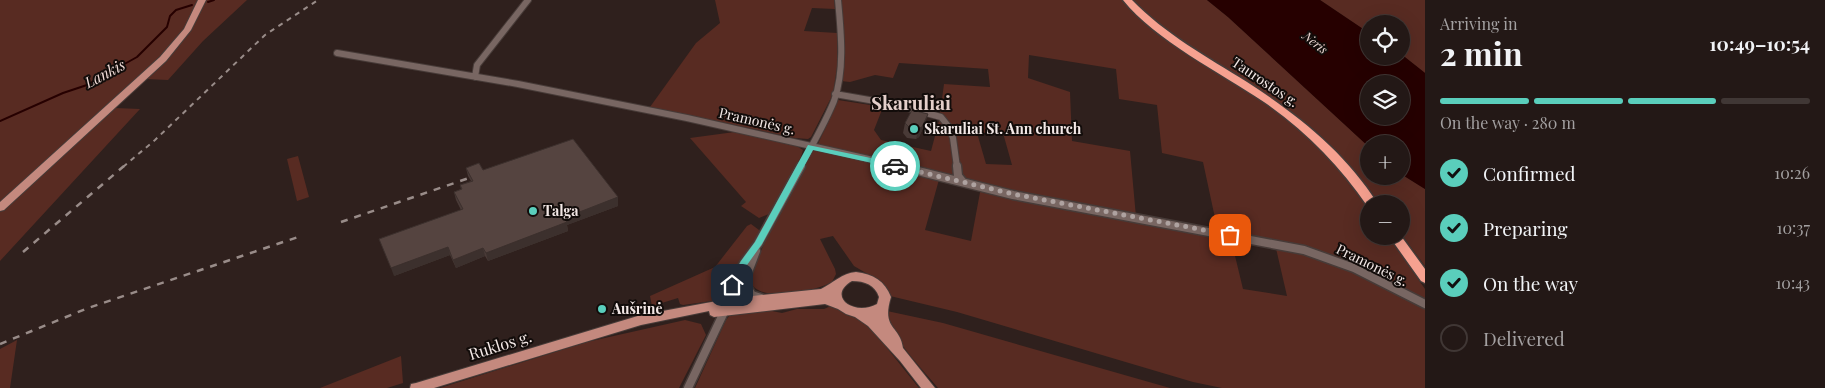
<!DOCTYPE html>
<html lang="en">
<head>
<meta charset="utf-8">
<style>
	body { margin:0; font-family:"Playfair Display",serif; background:#2f2523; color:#f1f3f6; height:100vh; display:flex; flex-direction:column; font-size:19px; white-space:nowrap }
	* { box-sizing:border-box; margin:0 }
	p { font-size:16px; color:#a3a0a1 }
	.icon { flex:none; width:28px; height:28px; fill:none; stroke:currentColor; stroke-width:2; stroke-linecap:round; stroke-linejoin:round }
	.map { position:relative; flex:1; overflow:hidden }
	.panel { display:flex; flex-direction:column; background:#231816; width:400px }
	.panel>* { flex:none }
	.controls { position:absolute; left:1360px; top:15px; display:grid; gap:10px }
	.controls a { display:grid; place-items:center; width:50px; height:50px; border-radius:50%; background:#231816; box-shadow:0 5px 20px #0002,0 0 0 1px #403735; font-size:25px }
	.pin { position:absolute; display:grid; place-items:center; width:42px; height:42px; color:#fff; margin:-21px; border-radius:10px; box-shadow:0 2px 8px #0006 }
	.courier { position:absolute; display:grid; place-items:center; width:50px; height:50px; margin:-25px; border:4px solid #5acebc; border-radius:50%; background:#fff; color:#222; box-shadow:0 1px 6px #0007 }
	.overview em { font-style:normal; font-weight:700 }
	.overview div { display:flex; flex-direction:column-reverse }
	.overview { display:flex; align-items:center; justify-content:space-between; height:85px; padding:0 15px }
	h1 { font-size:32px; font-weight:700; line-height:38px }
	.bar { display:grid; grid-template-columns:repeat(4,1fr); gap:8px 5px; align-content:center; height:60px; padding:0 15px }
	.bar i { height:6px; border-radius:4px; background:#403735 }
	.bar .selected { background:#5acebc }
	.bar p { grid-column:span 4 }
	ol { padding:0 15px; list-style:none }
	li { display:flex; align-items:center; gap:15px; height:55px }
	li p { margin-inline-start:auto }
	li .icon { padding:5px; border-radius:50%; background:#5acebc; color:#111; stroke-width:4 }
	li:last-child { color:#a3a0a1 }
	li i { width:28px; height:28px; border:2px solid #403735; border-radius:50% }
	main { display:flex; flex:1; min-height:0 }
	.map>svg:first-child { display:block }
</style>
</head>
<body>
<main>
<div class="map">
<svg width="1425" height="388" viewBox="0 0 1425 388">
	<rect width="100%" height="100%" fill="#2f201d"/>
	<path fill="#582b22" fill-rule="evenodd" d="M0,0H247L203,41L168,80L146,79L115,108L140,109L0,261Z
		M715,0H834L835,9L812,8L804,31L837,33V67L833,94L811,137L808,139L795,138L650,107L696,43L720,23Z
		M838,0H1123L1139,17L1162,35L1288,118L1330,157L1369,208V236H1388L1425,289V388H1222L1193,382L957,312L890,296L883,283L854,266L833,236L820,239L835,269L836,274L832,282C817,291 753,305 750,279L767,236L811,154L817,146L838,100L883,107L874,130L881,140L931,151L939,121L944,84L990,87L988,69L899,63L893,78L875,75L850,82L841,81ZM1029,55L1116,69L1119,99L1157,105L1162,153L1203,162L1218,232L1136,217L1130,151L1072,141L1070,92L1028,78ZM977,133H1003L1012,165L986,164ZM940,176L981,187L971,241L925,230ZM1230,235L1275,244L1287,296L1243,289Z
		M1132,0H1207L1228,17L1369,147V176H1401V174L1425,189V266L1401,234V204H1379C1355,172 1332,141 1299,118C1269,96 1236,76 1204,55C1179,39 1152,23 1132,0Z
		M1320,0H1425V73L1401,54V24H1369V33Z
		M742,131L795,145L803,150L801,157L769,214L759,218L741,206L746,202L690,138Z
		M298,156L309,197L297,201L287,159Z
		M751,224L759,230V233L721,296L712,301L683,305L680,304L678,298L652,306L650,296L715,267L747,226Z
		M831,306L858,319L871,328L919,388H695L726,320L730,315L740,312L772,311L782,313L797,309H824Z
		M887,311L943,323L1170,388H938C920,366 892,340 887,311Z
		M685,320L701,324L706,335L679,388H440L587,342Z
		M17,340L10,388H0V349Z
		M401,356L403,383L387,388H320Z"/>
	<path fill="#260000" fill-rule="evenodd" d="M1207,0H1320L1369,33V56H1401V54L1425,73V189L1401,174V144H1369V147L1228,17ZM1369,84H1401V116H1369Z"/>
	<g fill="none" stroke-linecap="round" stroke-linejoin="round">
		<path stroke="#260000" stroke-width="2" d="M208,2L214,0
			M0,121L63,93L87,85L137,57L167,27L170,16L176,10L192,5"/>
		<g stroke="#473b38" stroke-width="8">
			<path id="minor-far1" d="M337,53L518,84L687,118L904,167
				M475,77L477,65L528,0
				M835,94L892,104L941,117L949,127L953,138L957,167
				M800,167C812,146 825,123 834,101C845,70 841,32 838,0"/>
		</g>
		<g stroke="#473b38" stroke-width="11">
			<path id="minor" d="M898,166L1013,195L1304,250L1354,268L1425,304
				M957,166L958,176L962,181
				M756,251L748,272L746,285L752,295L761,298
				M738,305L733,302L731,295L732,285L744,263L758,244L801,166
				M688,388L725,310"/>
		</g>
		<g stroke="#473b38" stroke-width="2">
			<path id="major" d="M198,0H206L191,30L166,61L4,210L0,211V202L160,57L184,29Z
				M856,272C873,274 885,281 891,297C881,330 900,325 903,348L935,388H921L900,361L868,326L855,317L846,314L838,309L825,304L714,317L710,315L709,311L641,325L434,388H410L411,384L416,383L641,315L733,298L821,289C833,283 842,273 856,272ZM852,281C865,281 875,285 879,297L877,304C854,317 826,296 852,281Z"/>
		</g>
		<g stroke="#473b38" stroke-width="3">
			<path id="highway" d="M1123,0H1132C1165,34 1207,57 1247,82C1298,115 1345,152 1378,204H1369L1368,207C1339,165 1306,131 1264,102C1221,73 1155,40 1123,0Z
				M1389,236H1401L1425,269V283L1421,281Z"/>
		</g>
		<use href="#minor-far1" stroke="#786662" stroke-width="6"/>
		<use href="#minor" stroke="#786662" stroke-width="8"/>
		<use href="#major" fill="#c4897e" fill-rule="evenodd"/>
		<use href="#highway" fill="#f6a190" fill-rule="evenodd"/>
		<path stroke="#998c89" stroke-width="2" stroke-dasharray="5 5" stroke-linecap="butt" d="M123,167L155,140L265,35L318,0"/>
		<path stroke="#998c89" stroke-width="2.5" stroke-dasharray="7 7" stroke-linecap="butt" d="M341,222L469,178
			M23,252L124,166
			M0,344L88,308L301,236"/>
	</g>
	<path fill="#493a37" d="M905,123L925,124L919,137L916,139L907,138L903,133Z
		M466,168L483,170L618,206L567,225L568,231L488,261L485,256L456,268L450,255L394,276L461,210L456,200L454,192L461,189L460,185L471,181L468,176Z"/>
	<path fill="#3c302d" d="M928,114L925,124L919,137L916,139L919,128Z
		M618,197V206L567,225L568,231L488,261L486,253L564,218Z
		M448,247L450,255L394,276L391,268Z
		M483,248L485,256L456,268L453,260Z"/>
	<path fill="#554440" stroke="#3c302d" d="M912,110L928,114L922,127L919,128H910L905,123Z
		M573,139L618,197L564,218L567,222L486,253L483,248L453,260L448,247L391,268L379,239L463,209L454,192L462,189L460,185L473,181L466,168L479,163L483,170Z"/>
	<path fill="#5acebc" d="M808,145L895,163L899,166L895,168L813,150L762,244L747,265L735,287H729L728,285L741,261L755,242Z"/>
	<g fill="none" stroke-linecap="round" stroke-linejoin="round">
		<path stroke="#aea2a0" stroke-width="5" stroke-dasharray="0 9" d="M895,166L1013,194L1230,235"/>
	</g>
	<g fill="#5acebc" stroke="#120c0a" stroke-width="2">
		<circle cx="914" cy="129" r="5"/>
		<circle cx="533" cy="211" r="5"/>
		<circle cx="602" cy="309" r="5"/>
	</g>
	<g text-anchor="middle" stroke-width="4" stroke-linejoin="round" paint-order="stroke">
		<g font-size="12" font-style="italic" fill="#f2ddd9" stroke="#120c0a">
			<text transform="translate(1315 43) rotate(39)" y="4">Neris</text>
		</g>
		<g font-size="14" fill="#f3e8e6" stroke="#120c0a">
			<text transform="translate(1265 82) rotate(34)" y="5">Taurostos g.</text>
			<text transform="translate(757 121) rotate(13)" y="5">Pramonės g.</text>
			<text transform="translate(1372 265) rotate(26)" y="5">Pramonės g.</text>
		</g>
		<g font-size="14" font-weight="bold" fill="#f3e8e6" stroke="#120c0a" text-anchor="start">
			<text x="924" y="134">Skaruliai St. Ann church</text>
			<text x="543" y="216">Talga</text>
			<text x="612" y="314">Aušrinė</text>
		</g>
		<g font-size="15" font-style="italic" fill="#f2ddd9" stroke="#120c0a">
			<text transform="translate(105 74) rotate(-28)" y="5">Lankis</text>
		</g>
		<g font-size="16" fill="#f3e8e6" stroke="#120c0a">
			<text transform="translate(500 345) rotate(-17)" y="6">Ruklos g.</text>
		</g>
		<g font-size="19" font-weight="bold" fill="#e4cfca" stroke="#120c0a">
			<text x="911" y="110">Skaruliai</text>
		</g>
	</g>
</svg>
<div class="controls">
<a><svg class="icon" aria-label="locate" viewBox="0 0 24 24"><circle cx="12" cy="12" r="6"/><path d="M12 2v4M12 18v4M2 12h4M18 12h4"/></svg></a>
<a><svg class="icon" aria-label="layers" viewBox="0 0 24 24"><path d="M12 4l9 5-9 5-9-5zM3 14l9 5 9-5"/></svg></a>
<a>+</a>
<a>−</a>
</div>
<div class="pin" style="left:1230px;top:235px;background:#ea580c"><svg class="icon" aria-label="bag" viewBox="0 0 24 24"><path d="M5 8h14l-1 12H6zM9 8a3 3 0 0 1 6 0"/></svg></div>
<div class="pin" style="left:732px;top:285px;background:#1f2937"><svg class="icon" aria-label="home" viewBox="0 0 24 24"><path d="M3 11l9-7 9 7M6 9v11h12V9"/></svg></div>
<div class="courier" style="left:895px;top:166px"><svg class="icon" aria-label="car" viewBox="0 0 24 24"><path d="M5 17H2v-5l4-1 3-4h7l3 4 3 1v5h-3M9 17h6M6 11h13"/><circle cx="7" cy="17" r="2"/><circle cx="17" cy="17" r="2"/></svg></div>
</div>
<section class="panel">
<div class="overview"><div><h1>2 min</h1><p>Arriving in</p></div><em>10:49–10:54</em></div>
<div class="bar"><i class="selected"></i><i class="selected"></i><i class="selected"></i><i></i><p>On the way · 280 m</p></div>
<ol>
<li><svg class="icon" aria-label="check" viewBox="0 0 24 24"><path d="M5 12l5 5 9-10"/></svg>Confirmed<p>10:26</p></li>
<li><svg class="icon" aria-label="check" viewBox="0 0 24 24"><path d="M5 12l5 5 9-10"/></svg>Preparing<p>10:37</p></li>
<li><svg class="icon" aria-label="check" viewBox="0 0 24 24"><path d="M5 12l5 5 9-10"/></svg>On the way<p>10:43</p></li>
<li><i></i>Delivered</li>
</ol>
</section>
</main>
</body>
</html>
